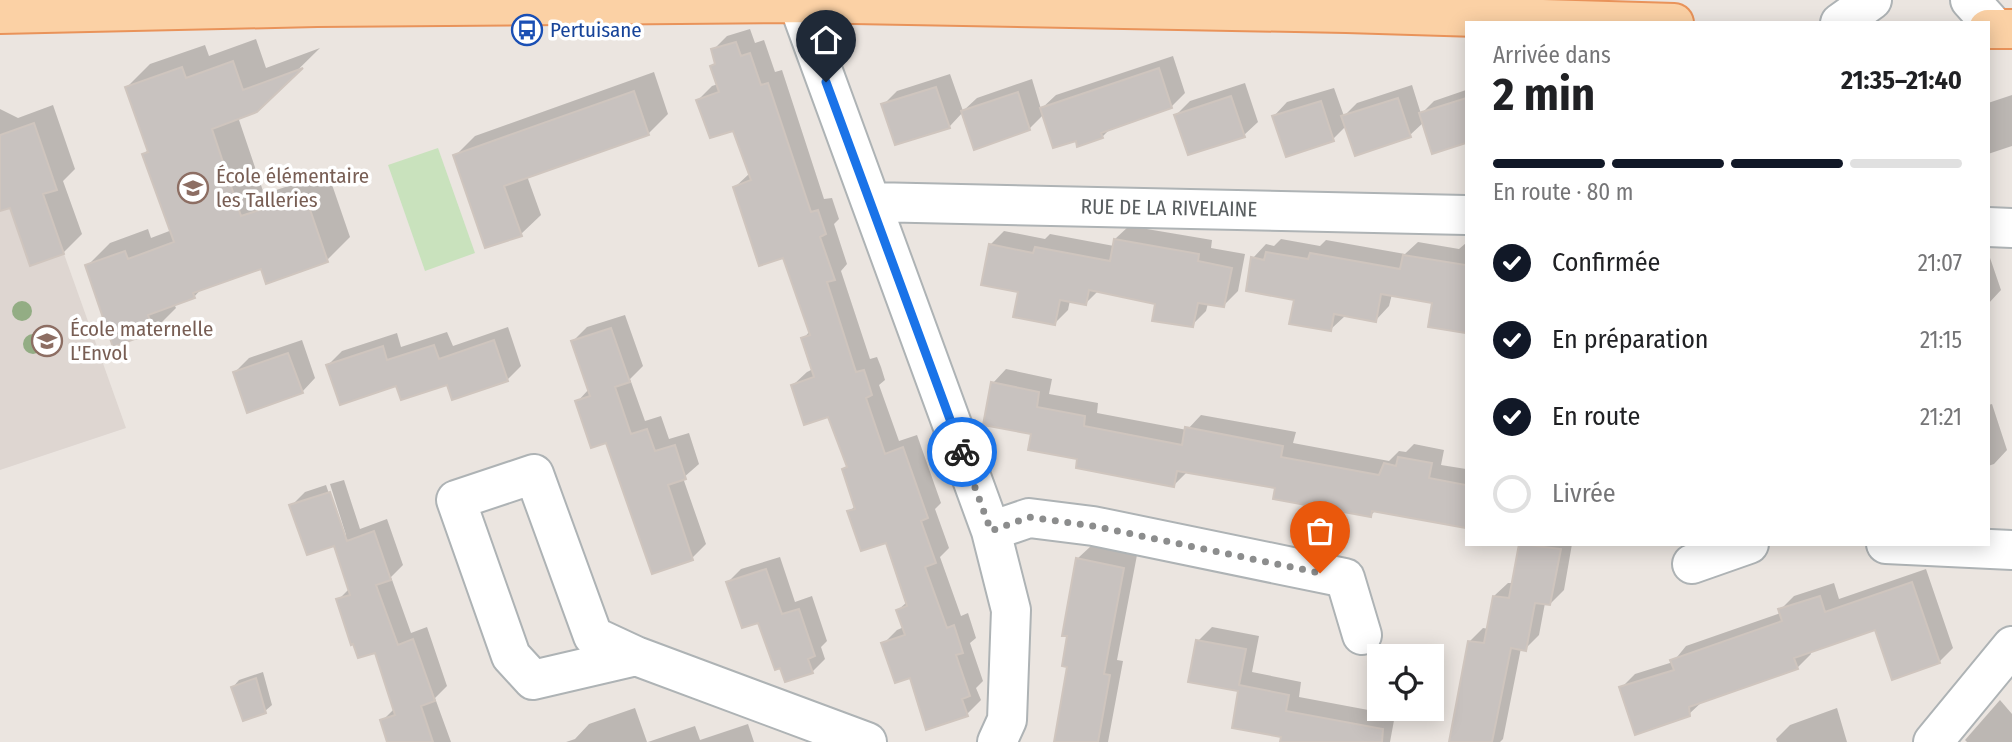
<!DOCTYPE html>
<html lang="fr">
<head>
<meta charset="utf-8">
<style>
	body { margin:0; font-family:"Fira Sans Condensed",sans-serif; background:#f2f2f2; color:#202124; height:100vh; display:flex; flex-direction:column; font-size:26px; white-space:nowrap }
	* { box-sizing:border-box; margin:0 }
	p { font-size:23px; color:#757577 }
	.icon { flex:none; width:38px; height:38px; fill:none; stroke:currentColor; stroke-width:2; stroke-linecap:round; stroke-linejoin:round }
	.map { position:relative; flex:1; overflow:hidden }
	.drawer { position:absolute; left:1465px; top:21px; width:525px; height:525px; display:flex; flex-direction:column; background:#fff; border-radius:0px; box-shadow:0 4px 18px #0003 }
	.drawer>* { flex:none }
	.tools { position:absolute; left:1367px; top:644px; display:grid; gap:14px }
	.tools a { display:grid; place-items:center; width:77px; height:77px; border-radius:0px; background:#fff; box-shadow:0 4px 18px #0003; font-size:35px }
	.pin { position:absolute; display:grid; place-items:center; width:60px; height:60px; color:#fff; margin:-72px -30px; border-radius:50% 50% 50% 0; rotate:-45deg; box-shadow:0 0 7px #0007 }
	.pin .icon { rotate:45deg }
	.courier { position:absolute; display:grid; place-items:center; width:70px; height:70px; margin:-35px; border:5px solid #1a73e8; border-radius:50%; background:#fff; color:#222; box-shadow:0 2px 9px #0007 }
	.overview em { font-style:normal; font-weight:700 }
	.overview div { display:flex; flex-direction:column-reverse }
	.overview { display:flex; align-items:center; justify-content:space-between; height:119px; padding:0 28px }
	h1 { font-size:46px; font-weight:700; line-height:52px }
	.bar { display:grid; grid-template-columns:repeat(4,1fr); gap:10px 7px; align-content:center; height:84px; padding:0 28px }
	.bar i { height:9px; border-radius:5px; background:#e0e0e0 }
	.bar .active { background:#111827 }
	.bar p { grid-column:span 4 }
	ol { padding:0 28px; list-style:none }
	li { display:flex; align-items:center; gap:21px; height:77px }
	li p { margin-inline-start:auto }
	li .icon { padding:7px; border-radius:50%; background:#111827; color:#fff; stroke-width:4 }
	li:last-child { color:#757577 }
	li i { width:38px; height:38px; border:4px solid #e0e0e0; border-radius:50% }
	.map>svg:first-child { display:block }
</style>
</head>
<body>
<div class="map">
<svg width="2012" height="742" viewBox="0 0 2012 742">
	<rect width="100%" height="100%" fill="#ebe5e0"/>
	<path fill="#ded6d1" d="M34,123L57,189L43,195L126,428L0,470V135Z"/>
	<path fill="#c9e2bd" d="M438,148L475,253L425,271L388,165Z"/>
	<path fill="#0003" d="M750,29L755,43L764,40L775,72L782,70L824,199L832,198L839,219L834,224L847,264L841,271L870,359L877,357L881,367L885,380L879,385L899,441L917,435L941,503L935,509L949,548L940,557L961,616L968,613L976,638L970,643L983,681L976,688L981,700L967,714L911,676L883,644L897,630L904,627L898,610L907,602L887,541L849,512L856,505L844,469L848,465L829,415L793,385L807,372L813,369L803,339L810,331L784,256L735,187L750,173L734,129L698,100L712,86L718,84L712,66L716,62L713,50L727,36Z
		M256,39L266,68L320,48L256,111L238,117L264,194L328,173L350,237L327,260L262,267L203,287L194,297L174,304L176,308L153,331L87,266L110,243L148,229L151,238L172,230L144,154L149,149L127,87L150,64L205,45L209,56Z
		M1173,56L1185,93L1171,107L1111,128L1102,137L1077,139L1044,114L1029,129L963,112L950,126L896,143L883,105L897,91L950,74L963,111L977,98L1032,79L1041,109L1056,95Z
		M654,72L668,114L648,134L527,176L541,215L521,234L455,156L475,136Z
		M1245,83L1258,122L1244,135L1176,115L1190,101Z
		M1412,85L1421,114L1434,101L1466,90V141L1433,152L1424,122L1410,135L1346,126L1333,139L1274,116L1287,102L1334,88L1344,116L1357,103Z
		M2012,95V146L1988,154V103Z
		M53,105L75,169L63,181L82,234L63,253L11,205L0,209V109L18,118Z
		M1129,226L1212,240L1211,248L1245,254L1238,291L1224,305L1208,303L1206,311L1192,325L1157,302L1099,290L1086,303L1070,300L1068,310L1054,324L1020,290L990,245L1004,231L1045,239L1050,234L1114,246L1115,239Z
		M1281,239L1320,246L1326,240L1405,254L1418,242L1459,249L1466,243V332L1430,326L1434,301L1392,294L1389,306L1376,320L1345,316L1331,329L1253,258L1266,244L1274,246Z
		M1988,252L2001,290L1988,304Z
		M625,315L643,366L630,379L645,421L661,416L669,439L689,433L699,464L683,478L706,544L692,558L577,402L589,389L573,341L587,327Z
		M508,327L521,366L507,380L397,384L328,365L342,351L397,333L401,347L447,332L453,346Z
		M302,340L315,378L302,392L235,372L249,358Z
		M1006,369L1052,379L1049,394L1098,403L1097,413L1187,430L1201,415L1296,432L1293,443L1389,461L1399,451L1406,452L1414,444L1444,450L1441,465L1466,469V526L1376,510L1370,516L1277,486L1188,471L1174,485L1080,457L1034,433L993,383Z
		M1992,404L2007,450L1994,464L1988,466V405Z
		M344,480L360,529L387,519L403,565L391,577L411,633L427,627L447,686L435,698L451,742H389L382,721L395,708L376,651L338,600L350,588L335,543L291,506L305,492L326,485L343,535H346L330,484Z
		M1521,544H1572L1564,590L1550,604L1545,603L1539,635L1525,649L1521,648L1503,739L1500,742H1451L1469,642L1483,628L1489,629L1494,596L1508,583H1514Z
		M1091,546L1137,555L1117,660L1123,661L1108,742H1056L1069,665L1077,559Z
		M780,557L795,602L812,596L827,641L821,647L825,659L812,672L759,620L728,582L741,569Z
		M1926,569L1953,648L1939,662L1876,628L1810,651L1811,654L1797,668L1704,700L1689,714L1621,688L1635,674L1673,662L1686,646L1781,613L1780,610L1794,596L1834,583L1839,599Z
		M1212,627L1259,636L1252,672L1301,682L1299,697L1395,715L1390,742H1282L1283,736L1198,641Z
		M263,672L272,705L265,711L233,687L239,680Z
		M2000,700L2012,714V742H1967L1965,740Z
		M635,708L647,742H566L575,739L589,724Z
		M1837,708L1847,742H1777L1776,739L1790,725Z
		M748,724L754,742H648L695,726L700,740Z"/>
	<path fill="#c8c2bf" stroke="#cfc5be" stroke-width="2" d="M736,42L741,56L750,53L761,85L768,83L811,212L818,210L826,234L820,237L835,280L827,282L856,372L864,370L868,382L872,395L866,398L885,454L903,447L928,518L921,521L936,563L925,567L947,628L954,625L963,653L956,655L970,696L962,699L968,716L926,730L910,678L895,683L881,643L905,635L896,610L907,606L886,543L861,551L847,511L855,509L842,469L847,467L828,417L804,425L791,385L814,377L801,338L810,335L783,258L759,266L733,187L751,180L733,131L710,138L696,100L719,92L710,66L715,64L711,49Z
		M233,61L243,90L303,68L257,112L212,129L241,216L305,195L328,262L266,284L261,269L193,293L195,298L148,315L154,332L113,347L85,265L125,251L128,259L174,242L142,154L148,152L125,87L182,67L186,78Z
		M1159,68L1172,108L1101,133L1103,138L1077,147L1076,141L1053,148L1040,108Z
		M936,87L950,128L895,145L881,104Z
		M634,91L649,135L504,186L522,236L485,248L453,155Z
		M1018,92L1030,130L974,150L961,111Z
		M1231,96L1245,137L1188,155L1174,115Z
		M1398,98L1411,137L1355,156L1341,116Z
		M1466,98V143L1432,154L1419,113Z
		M1321,101L1334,141L1286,157L1272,116Z
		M34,123L57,190L43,194L64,254L30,266L10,208L0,211V135Z
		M1114,239L1199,254L1198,261L1232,268L1224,307L1198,303L1193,327L1152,321L1155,304L1089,290L1086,305L1060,300L1055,325L1013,317L1018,292L981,285L989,244L1033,253L1035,247L1110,261Z
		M1266,252L1308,259L1310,253L1400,269L1403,255L1466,265V333L1428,327L1432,303L1381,294L1376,322L1334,314L1331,331L1289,324L1294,300L1246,291L1251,257L1264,260Z
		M611,328L630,382L615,387L631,434L647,429L655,451L675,445L686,479L668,485L693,560L652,574L606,443L591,448L575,401L590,396L571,341Z
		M494,340L508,381L452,400L447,385L401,400L396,386L340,405L326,365L383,346L387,360L434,345L439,359Z
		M288,353L303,393L247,413L233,372Z
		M991,382L1039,392L1037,407L1085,416L1084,426L1182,445L1185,427L1283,446L1281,457L1379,475L1384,463L1396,466L1398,457L1432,463L1429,478L1466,485V528L1372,511L1371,517L1273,499L1275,488L1177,471L1174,487L1076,468L1077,459L1028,450L1031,434L983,425Z
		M330,492L347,541L374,531L391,580L376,585L398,645L413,639L435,701L421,706L433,742H387L380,720L395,715L375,653L358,658L353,644L351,645L336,599L350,595L334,546L307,555L289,505Z
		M1519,544L1561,549L1550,605L1535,603L1526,651L1511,648L1492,742H1449L1468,641L1484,643L1493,596L1509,598Z
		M1076,558L1124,568L1104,674L1110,675L1098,742H1054L1067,667L1062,666L1067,636H1062Z
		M766,569L782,614L799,609L815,656L808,659L813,673L785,682L780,668L775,670L758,623L742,628L726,582Z
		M1912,582L1940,663L1892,680L1875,630L1794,658L1798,669L1689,707L1690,716L1635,735L1619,687L1674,670L1670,660L1782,621L1778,609L1820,596L1825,612Z
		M1196,640L1246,649L1239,685L1289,695L1286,711L1383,729L1382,742H1280L1281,737L1232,728L1238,691L1188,682Z
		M256,678L266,713L243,721L231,687Z"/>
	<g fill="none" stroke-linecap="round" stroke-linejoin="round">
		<g stroke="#aeb3b5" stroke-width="42">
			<path id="minor" d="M1970,0L1996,29
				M798,3L991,531L1011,610L1007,720L997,742
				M1840,23L1872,0
				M871,202L1466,215
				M1988,227L2012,228
				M991,531L1029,518L1093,526L1345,578L1362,635
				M1886,544L2012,550
				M1692,564L1749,544
				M636,656L533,680L511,656L456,500L534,474L593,636L636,656L867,742
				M1933,742L2012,646"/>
		</g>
		<g stroke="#e9935a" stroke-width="42">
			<path id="major" d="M0,14L317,7L798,3L1346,13L1674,23
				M1988,29H2012"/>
		</g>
		<use href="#minor" stroke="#fff" stroke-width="38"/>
		<use href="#major" stroke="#fbd1a5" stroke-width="38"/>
	</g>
	<g fill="#93ad84">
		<circle cx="22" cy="311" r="10"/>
		<circle cx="33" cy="344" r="10"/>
	</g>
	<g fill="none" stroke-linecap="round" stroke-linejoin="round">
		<path stroke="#8c8d8d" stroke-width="7" stroke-dasharray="0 12.6" d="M962,452L991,531L1029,517L1093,526L1320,573"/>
		<path stroke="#1a73e8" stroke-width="9" d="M826,82L962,452"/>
	</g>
	<defs>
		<g id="bus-ring" transform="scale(1.575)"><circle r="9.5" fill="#fff" stroke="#1a4fb4" stroke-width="1.5"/><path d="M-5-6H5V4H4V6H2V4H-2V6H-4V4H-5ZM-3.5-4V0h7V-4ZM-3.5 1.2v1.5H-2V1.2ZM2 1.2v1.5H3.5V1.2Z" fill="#1a4fb4"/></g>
		<g id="school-ring" transform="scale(1.575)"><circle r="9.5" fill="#fff" stroke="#8d6e63" stroke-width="1.5"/><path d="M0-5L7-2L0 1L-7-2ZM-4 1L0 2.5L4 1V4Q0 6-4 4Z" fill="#8d6e63"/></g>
	</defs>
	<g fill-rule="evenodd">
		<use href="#bus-ring" x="527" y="30"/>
		<use href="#school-ring" x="193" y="188"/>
		<use href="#school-ring" x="47" y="341"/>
	</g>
	<g text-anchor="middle" stroke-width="7" stroke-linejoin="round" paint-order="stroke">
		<g font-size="21" fill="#164399" stroke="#fff" text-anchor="start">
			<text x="550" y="37">Pertuisane</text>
		</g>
		<g font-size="21" fill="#785e54" stroke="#fff" text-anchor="start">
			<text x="216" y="183">École élémentaire<tspan x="216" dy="24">les Talleries</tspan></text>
			<text x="70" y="336">École maternelle<tspan x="70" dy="24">L'Envol</tspan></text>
		</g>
		<g font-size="21" fill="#595e60" stroke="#fff">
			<text transform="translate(1169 208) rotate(1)" y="7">RUE DE LA RIVELAINE</text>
		</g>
	</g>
</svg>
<div class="tools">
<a><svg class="icon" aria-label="locate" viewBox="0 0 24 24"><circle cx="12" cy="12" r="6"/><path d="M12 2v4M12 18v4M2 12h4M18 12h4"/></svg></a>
</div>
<div class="pin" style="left:1320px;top:573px;background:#ea580c"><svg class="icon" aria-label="bag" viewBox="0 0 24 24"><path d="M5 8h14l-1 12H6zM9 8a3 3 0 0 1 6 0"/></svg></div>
<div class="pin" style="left:826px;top:82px;background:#1f2937"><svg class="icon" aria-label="home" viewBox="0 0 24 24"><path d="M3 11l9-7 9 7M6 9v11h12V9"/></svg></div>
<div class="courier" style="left:962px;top:452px"><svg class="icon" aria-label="bike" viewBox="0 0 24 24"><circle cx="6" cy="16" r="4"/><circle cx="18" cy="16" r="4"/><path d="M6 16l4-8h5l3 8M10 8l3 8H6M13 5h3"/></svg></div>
<section class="drawer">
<div class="overview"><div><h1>2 min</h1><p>Arrivée dans</p></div><em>21:35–21:40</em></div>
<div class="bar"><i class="active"></i><i class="active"></i><i class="active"></i><i></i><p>En route · 80 m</p></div>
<ol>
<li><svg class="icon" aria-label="check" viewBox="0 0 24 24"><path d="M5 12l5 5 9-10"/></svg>Confirmée<p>21:07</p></li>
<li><svg class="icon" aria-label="check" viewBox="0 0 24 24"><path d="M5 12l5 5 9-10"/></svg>En préparation<p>21:15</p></li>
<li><svg class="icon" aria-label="check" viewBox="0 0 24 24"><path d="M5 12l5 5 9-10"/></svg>En route<p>21:21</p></li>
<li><i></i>Livrée</li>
</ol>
</section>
</div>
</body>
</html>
